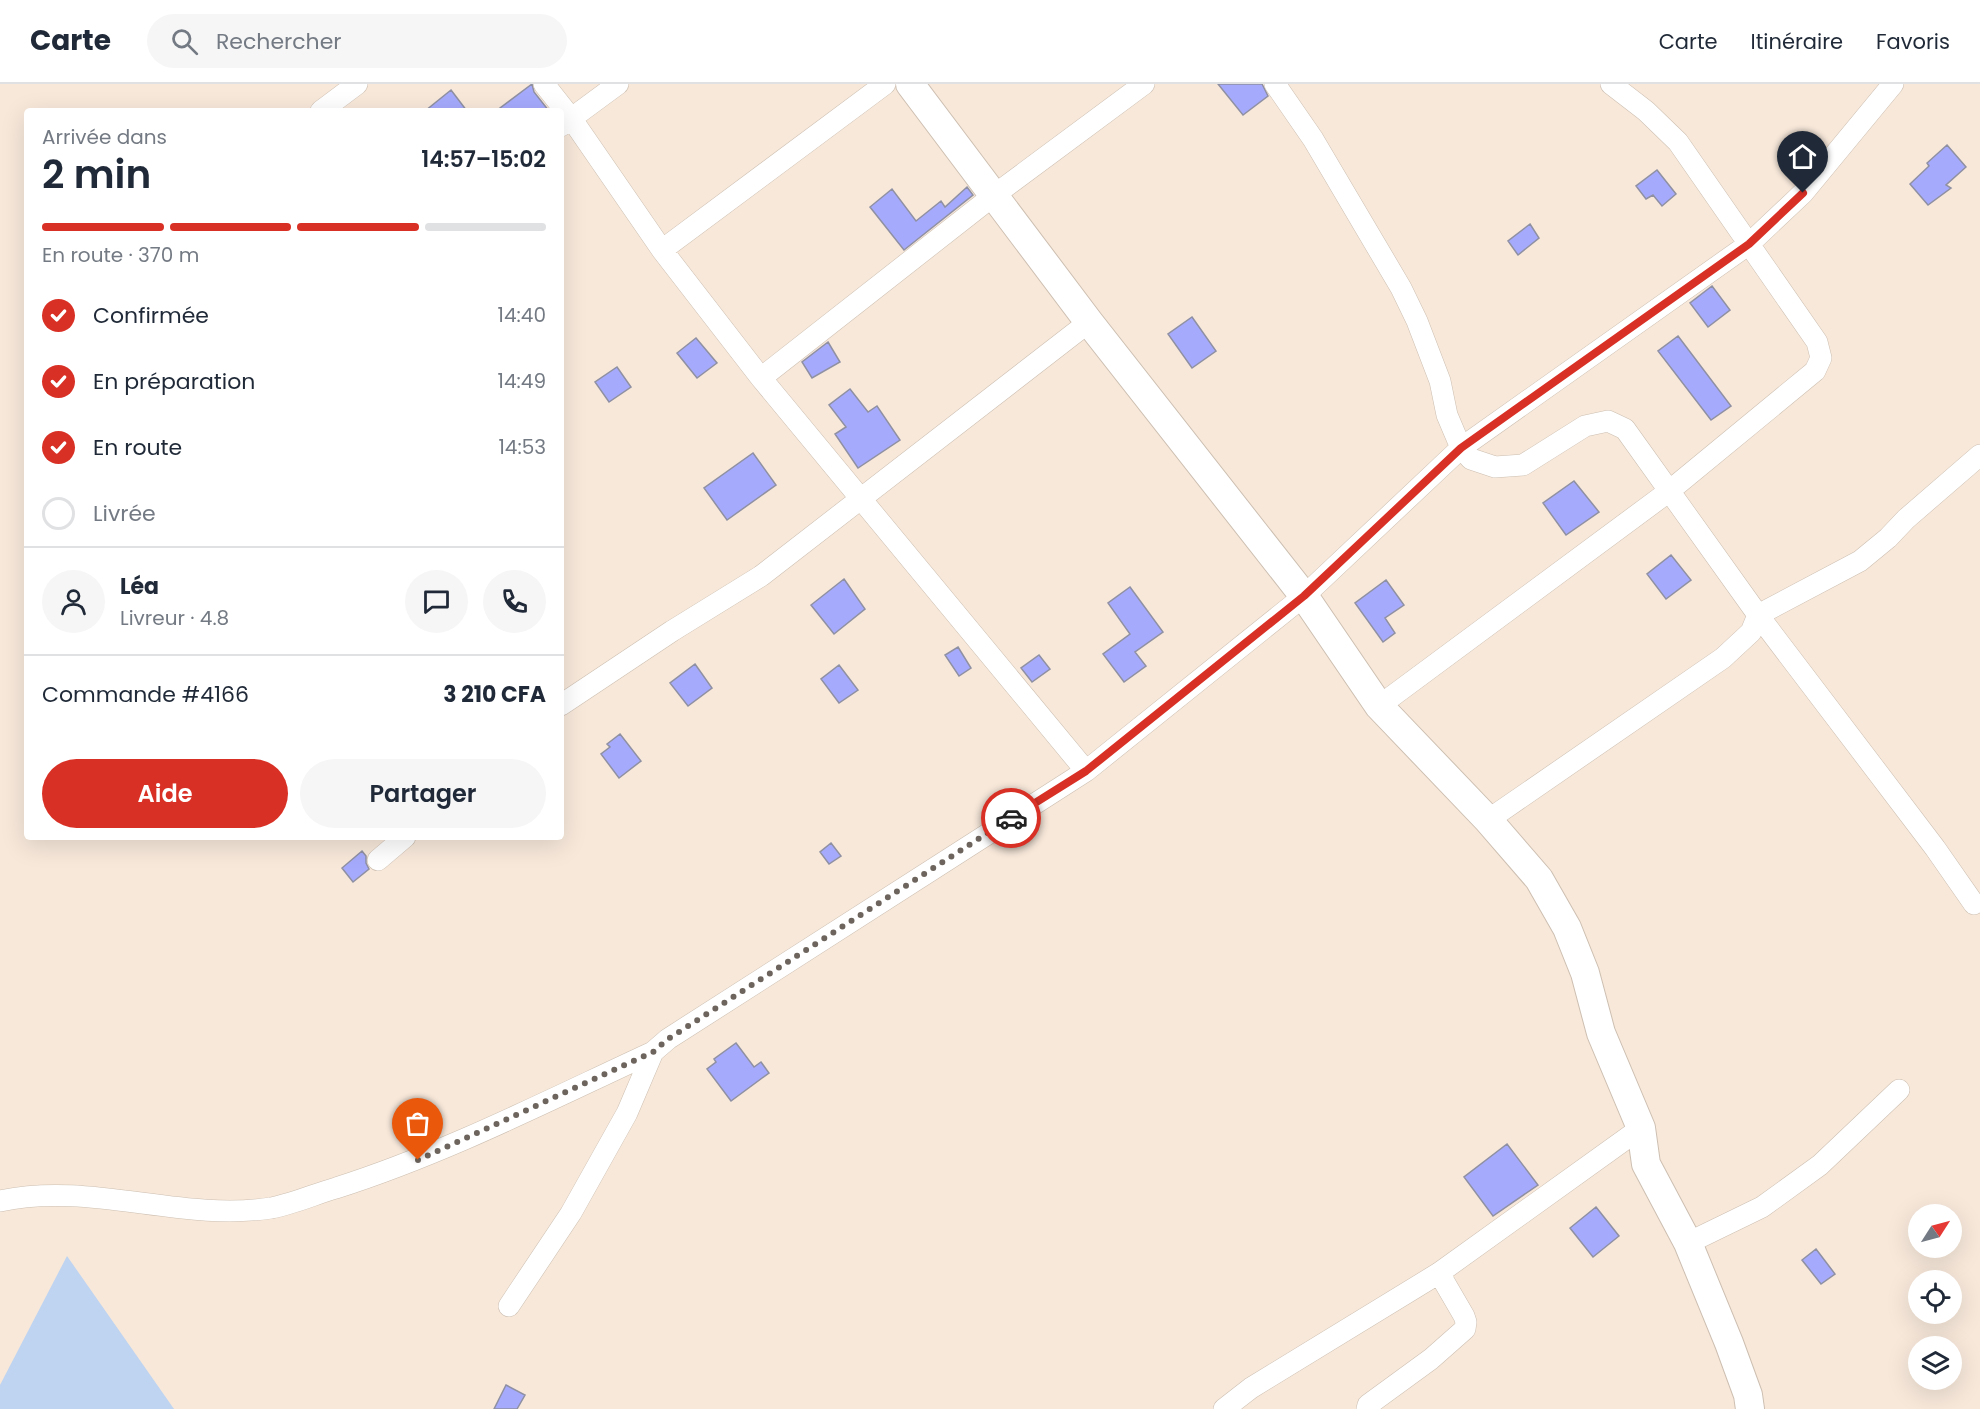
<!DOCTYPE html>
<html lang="fr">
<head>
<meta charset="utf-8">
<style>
	body { margin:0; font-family:Poppins,sans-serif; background:#f6f6f7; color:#1f2937; height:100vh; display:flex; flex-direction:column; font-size:22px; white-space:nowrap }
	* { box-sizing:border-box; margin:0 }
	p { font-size:20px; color:#747a83 }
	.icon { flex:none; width:33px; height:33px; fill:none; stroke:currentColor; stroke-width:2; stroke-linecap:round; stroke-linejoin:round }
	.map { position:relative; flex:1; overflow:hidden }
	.details { position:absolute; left:24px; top:24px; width:540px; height:732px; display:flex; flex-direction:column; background:#fff; border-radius:6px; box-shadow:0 6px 24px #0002 }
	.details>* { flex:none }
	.needle { width:39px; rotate:54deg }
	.buttons { position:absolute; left:1908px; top:1120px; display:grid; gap:12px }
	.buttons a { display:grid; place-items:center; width:54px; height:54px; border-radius:50%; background:#fff; box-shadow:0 6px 24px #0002; font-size:30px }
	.pin { position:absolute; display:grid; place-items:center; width:51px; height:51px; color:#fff; margin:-62px -26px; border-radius:50% 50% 50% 0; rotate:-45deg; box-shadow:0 0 6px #0007 }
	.pin .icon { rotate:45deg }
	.courier { position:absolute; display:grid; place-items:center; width:60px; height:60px; margin:-30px; border:4px solid #d93025; border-radius:50%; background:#fff; color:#222; box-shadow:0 2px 8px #0007 }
	.head em { font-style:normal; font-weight:600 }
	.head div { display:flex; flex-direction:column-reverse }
	.head { display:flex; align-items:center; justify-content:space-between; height:102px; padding:0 18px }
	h1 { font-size:39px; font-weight:600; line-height:45px }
	.bar { display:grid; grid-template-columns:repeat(4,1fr); gap:9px 6px; align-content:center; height:72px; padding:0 18px }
	.bar i { height:8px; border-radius:4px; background:#e0e1e3 }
	.bar .selected { background:#d93025 }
	.bar p { grid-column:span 4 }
	.line { display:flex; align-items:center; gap:15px; padding:0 18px; border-top:2px solid #e0e1e3 }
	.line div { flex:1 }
	.round { display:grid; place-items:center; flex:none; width:63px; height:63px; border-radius:32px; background:#f6f6f7 }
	ol { padding:0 18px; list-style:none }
	li { display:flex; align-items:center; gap:18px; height:66px }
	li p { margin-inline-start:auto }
	li .icon { padding:6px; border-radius:50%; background:#d93025; color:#fff; stroke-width:4 }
	li:last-child { color:#747a83 }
	li i { width:33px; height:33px; border:3px solid #e0e1e3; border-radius:50% }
	.button { display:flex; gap:12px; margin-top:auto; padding:12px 18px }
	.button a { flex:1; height:69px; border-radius:36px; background:#d93025; color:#fff; font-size:24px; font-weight:600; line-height:69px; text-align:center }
	.button a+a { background:#f6f6f7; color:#1f2937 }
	header { display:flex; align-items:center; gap:36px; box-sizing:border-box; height:84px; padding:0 30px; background:#fff; border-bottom:2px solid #e0e1e3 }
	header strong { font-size:28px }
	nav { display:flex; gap:33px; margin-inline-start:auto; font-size:21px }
	.search { width:420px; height:54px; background:#f6f6f7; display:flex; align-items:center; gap:15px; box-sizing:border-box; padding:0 21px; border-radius:33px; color:#747a83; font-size:22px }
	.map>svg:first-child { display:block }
</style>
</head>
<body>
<header>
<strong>Carte</strong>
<div class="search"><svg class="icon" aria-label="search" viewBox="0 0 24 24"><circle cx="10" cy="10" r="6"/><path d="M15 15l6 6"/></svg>Rechercher</div>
<nav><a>Carte</a><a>Itinéraire</a><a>Favoris</a></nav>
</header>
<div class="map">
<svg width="1980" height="1325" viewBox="0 0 1980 1325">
	<rect width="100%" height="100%" fill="#f7e8da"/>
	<path fill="#bed4f1" d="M67,1172L174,1325H0V1301Z"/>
	<path fill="#a6aafc" stroke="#8f90a2" stroke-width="1.5" d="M532,0L534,8L549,27H496Z
		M1218,0H1262L1268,12L1243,31Z
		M451,6L467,27H425Z
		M1947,61L1966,83L1946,101L1951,104L1928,121L1910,100L1929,82L1927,79Z
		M1657,86L1676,110L1662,122L1653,111L1646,115L1636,102Z
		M967,103L973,111L904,166L870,123L892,105L916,137L941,117L945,123Z
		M1530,140L1539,154L1518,171L1508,157Z
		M1712,202L1730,226L1708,243L1690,219Z
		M1192,233L1216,267L1192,284L1168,250Z
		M1678,252L1731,322L1711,336L1658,267Z
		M696,254L717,279L697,294L677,269Z
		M828,258L840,278L812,294L802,278Z
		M617,283L631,303L609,318L595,298Z
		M850,305L868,328L877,322L900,356L858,384L835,350L846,343L829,321Z
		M753,369L776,401L727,436L704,404Z
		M1574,397L1599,428L1566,451L1543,419Z
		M1671,471L1691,496L1666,515L1647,490Z
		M844,495L865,525L834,550L811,521Z
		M1386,496L1404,521L1385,534L1395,549L1383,558L1355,519Z
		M1130,503L1163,548L1135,568L1146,582L1124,598L1103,570L1130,550L1108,519Z
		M958,563L971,584L959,592L945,571Z
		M1039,571L1050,585L1032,598L1021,584Z
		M695,580L712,604L688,622L670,599Z
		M839,581L858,606L839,619L821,595Z
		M620,650L641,677L619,694L601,670L610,663L607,660Z
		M831,759L841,772L829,780L820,768Z
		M362,767L366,772V779L369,785L353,798L342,784Z
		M736,959L754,983L761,978L769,989L731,1017L707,985L716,978L714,975Z
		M1507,1060L1538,1101L1493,1132L1464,1093Z
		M1596,1123L1619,1152L1593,1173L1570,1144Z
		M1816,1165L1835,1190L1821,1200L1802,1176Z
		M506,1301L525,1311L517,1325H494Z"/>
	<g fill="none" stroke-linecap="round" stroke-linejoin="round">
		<g stroke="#cdbfb1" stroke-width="22">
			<path id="street" d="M544,0L571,34L662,166L761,294L1086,687
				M1275,0L1313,55L1401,204L1417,237L1440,297L1447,331L1461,364L1471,375L1495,383L1523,381L1585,342L1608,337L1625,345L1758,531L1860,477L1888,454L1906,435L1980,371
				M321,27L357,0
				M561,42L618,0
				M662,166L885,0
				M761,294L993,112L1144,0
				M561,621L672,547L761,492L1089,238
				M1379,622L1668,408L1815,287L1821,274L1817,258L1678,58L1646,27L1611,0
				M1488,736L1723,574L1751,548L1758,531L1935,764L1974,820
				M378,776L405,753
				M0,1117C90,1097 181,1138 271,1124C293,1120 315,1110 336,1104C446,1069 549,1016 653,968
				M1688,1159L1762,1123L1820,1081L1899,1006
				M509,1222L571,1129L627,1029L653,968L668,955L1086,687L1304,512L1461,364L1749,160L1803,109L1893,0
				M1224,1325L1251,1304L1439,1189L1641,1044
				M1367,1325L1368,1321L1431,1275L1465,1245L1466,1238L1464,1232L1439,1189"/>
		</g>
		<g stroke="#cdbfb1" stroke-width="30">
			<path id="secondary" d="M910,0L1089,238L1304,512L1379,622L1488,736L1539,795L1567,844L1585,889L1601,949L1641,1044L1646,1080L1688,1159L1729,1259L1748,1311L1750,1325"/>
		</g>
		<use href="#street" stroke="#fff" stroke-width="21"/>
		<use href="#secondary" stroke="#fff" stroke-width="28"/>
	</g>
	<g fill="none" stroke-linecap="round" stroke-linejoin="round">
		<path stroke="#6d655d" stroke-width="6" stroke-dasharray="0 10.8" d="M418,1076L653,968L668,955L1011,734"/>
		<path stroke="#d93025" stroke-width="8" d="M1011,734L1086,687L1304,512L1461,364L1749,160L1803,109"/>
	</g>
</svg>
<div class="buttons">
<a><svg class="needle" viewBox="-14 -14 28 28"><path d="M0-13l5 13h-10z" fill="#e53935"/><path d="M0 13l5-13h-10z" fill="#747a83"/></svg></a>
<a><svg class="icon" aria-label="locate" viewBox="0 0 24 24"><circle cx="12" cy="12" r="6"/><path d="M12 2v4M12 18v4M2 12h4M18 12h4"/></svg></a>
<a><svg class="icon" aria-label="layers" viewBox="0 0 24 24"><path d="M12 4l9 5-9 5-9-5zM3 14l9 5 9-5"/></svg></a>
</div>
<div class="pin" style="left:418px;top:1076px;background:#ea580c"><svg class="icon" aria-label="bag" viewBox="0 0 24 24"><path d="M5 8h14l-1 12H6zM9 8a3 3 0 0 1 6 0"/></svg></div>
<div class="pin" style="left:1803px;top:109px;background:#1f2937"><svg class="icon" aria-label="home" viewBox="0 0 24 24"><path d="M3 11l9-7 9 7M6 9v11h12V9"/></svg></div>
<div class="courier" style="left:1011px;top:734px"><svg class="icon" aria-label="car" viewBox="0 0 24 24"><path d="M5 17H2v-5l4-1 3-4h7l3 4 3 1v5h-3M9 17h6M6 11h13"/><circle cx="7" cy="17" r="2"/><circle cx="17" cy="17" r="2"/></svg></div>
<section class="details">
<div class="head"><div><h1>2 min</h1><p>Arrivée dans</p></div><em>14:57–15:02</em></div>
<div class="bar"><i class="selected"></i><i class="selected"></i><i class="selected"></i><i></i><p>En route · 370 m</p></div>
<ol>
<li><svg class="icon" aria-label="check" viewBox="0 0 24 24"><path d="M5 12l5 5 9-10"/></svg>Confirmée<p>14:40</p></li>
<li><svg class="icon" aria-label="check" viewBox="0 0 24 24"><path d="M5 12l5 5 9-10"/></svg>En préparation<p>14:49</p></li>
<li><svg class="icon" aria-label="check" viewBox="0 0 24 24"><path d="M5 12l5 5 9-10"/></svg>En route<p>14:53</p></li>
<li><i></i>Livrée</li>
</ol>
<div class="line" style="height:108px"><a class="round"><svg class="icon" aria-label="person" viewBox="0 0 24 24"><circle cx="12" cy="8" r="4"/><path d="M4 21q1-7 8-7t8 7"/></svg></a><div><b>Léa</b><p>Livreur · 4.8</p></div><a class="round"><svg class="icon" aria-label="chat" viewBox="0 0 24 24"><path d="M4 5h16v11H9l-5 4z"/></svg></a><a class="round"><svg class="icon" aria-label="phone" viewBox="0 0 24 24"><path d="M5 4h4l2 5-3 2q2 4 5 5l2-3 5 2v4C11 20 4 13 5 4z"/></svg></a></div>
<div class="line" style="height:78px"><div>Commande #4166</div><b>3 210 CFA</b></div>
<div class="button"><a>Aide</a><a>Partager</a></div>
</section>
</div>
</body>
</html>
